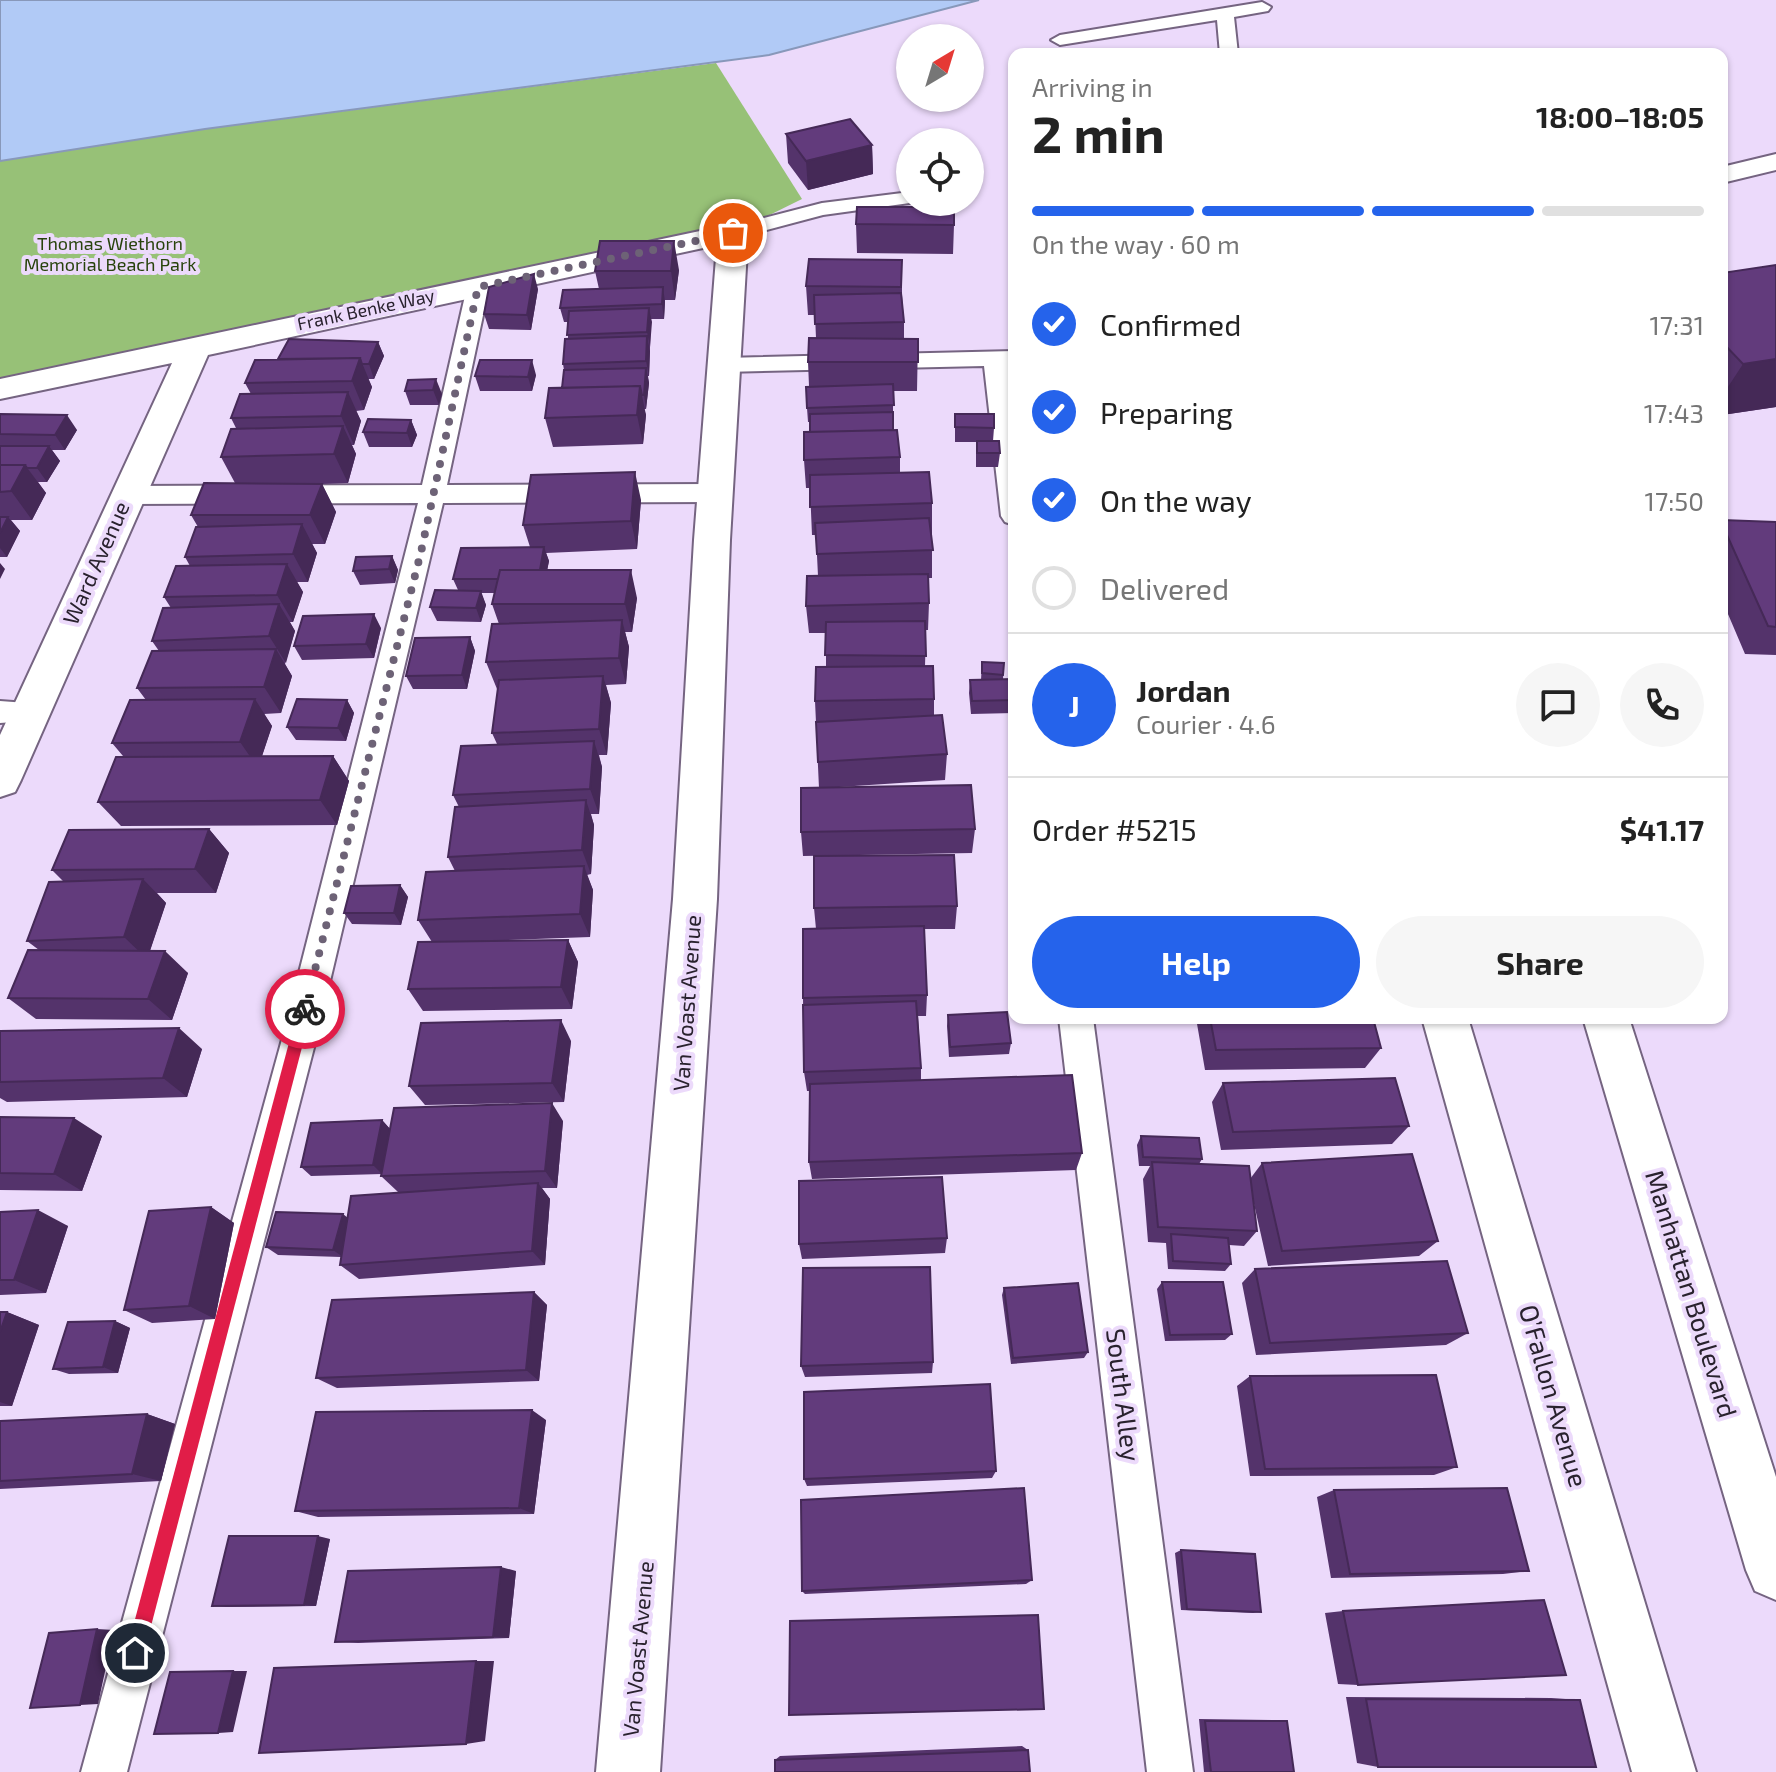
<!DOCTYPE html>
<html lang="en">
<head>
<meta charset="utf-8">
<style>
	body { margin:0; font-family:"Exo 2",sans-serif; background:#f6f6f6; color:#222; height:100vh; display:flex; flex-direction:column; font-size:30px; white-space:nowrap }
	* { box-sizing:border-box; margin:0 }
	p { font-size:26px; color:#767676 }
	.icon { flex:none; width:44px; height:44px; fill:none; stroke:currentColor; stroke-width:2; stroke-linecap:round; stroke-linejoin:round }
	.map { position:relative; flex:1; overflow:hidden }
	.panel { position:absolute; left:1008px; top:48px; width:720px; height:976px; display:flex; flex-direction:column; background:#fff; border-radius:16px; box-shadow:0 2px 6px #0004 }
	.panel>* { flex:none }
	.needle { width:52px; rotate:38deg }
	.buttons { position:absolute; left:896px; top:24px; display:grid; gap:16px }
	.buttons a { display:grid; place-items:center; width:88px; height:88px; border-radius:50%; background:#fff; box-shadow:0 2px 6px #0004; font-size:40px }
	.pin { position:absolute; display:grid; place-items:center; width:68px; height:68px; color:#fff; margin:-34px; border:4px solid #fff; border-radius:50%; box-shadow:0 2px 8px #0007 }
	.courier { position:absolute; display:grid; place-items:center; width:80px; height:80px; margin:-40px; border:6px solid #e11d48; border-radius:50%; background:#fff; color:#222; box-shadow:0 2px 10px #0007 }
	.overview em { font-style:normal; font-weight:700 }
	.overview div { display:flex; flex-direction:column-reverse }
	.overview { display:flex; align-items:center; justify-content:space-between; height:136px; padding:0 24px }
	h1 { font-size:52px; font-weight:700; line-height:60px }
	.bar { display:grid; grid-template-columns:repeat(4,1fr); gap:12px 8px; align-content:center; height:96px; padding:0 24px }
	.bar i { height:10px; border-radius:6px; background:#e0e0e0 }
	.bar .selected { background:#2563eb }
	.bar p { grid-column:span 4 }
	.line { display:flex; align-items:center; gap:20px; padding:0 24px; border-top:2px solid #e0e0e0 }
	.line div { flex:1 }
	.round { display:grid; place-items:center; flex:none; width:84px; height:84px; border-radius:42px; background:#f6f6f6 }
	ol { padding:0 24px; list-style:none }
	li { display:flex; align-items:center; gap:24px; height:88px }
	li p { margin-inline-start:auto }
	li .icon { padding:8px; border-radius:50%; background:#2563eb; color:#fff; stroke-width:4 }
	li:last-child { color:#767676 }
	li i { width:44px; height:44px; border:4px solid #e0e0e0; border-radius:50% }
	.button { display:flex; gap:16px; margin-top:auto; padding:16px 24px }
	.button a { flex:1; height:92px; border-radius:48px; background:#2563eb; color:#fff; font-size:32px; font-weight:700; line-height:92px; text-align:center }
	.button a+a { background:#f6f6f6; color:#222 }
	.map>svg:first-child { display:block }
</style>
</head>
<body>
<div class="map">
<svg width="1776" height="1772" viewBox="0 0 1776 1772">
	<rect width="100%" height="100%" fill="#ecdafb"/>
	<path fill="#97c177" d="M716,63L802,199L733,233L0,389V161L205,129Z"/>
	<path fill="#b1caf6" stroke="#8898ba" stroke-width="2" d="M0,0H979L769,55L205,129L0,161Z"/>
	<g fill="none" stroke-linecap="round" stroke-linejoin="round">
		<g stroke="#756481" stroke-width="4">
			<path id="service" d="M1262,2L1271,7L1268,11L1234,17L1238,54H1220L1217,20L1060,45L1051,40L1060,35Z
				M910,192V202H917L823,215L733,239L722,233L725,228L822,203Z
				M478,280L489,287L447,485L715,484L724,487L728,493L724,499L715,502L443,503L318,1032L127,1772H81L284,1032L418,503L126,504L117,501L113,495L117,489L126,486L422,485L467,287Z
				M1014,351V365H1008L1014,415V525L1005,522L1001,516L984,366L724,372L712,365L724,358Z
				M0,701L40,704L45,712L40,720L0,723Z
				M1059,1018H1093L1193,1772H1147Z"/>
		</g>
		<g stroke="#756481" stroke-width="4">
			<path id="minor" d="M1776,154V170L1722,183V167Z
				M733,224L743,227L748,233L730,540L717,899L660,1772H596L673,899L694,540L717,245L208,355L21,780L15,792L0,797V735L172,363L0,399V379Z
				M1422,1018H1468L1696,1772H1632Z
				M1583,1018H1629L1776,1477V1600L1755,1591L1746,1570Z"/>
		</g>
		<use href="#service" fill="#fff" fill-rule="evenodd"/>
		<use href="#minor" fill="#fff" fill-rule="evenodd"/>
	</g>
	<path fill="#54336b" d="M786,134L872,145L873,174L808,190L788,163Z
		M856,224L954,225L953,254L857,253Z
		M902,260V295L904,322V339H918L917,391H893V430L900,457V473L932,503V578H928L929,603L928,630H926L925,666L934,699V715L947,754L945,780L824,788L975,829L972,853L803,856L801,832L819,788L815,701L826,667V633H809L806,606L818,576L816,535H812L810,488H806L804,460L810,432V422H808L807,408L809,386L808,362L816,338L815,315H808L806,286Z
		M679,270L675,300H665L664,319H651L649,376H648L649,383L646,409H644L646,415L643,444L553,447L545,418L562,388L564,370L563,364L568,339V322H564L560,308L599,289L595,271Z
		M1722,273L1776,407L1722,415Z
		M538,289L531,330L489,329L484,314Z
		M378,342L384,356L374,379H368L372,387L364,410L356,411L361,421L354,445H352L356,454L348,483L322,484L336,512L325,544H312L317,553L308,582H297L303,592L293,622H290L295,631L285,664L292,676L281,713L264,714L272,726L262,756H333L349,781L337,825L121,826L98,802L123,756L112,743L146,700L137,688L159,651L152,641L171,608L164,597L190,566L185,557L198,527L191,515L235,483L221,457L236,428L231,418L251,394L245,383L278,359Z
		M536,375L532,391H480L475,376Z
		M408,380L442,394L439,405H410L405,391Z
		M0,414L77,430L65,450H52L60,461L47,482H38L46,493L32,520H11L20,531L7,557H0Z
		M955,414L994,428L993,441L1000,453L998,467H976V442H955Z
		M411,420L417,435L412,447H369L363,432Z
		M641,500L637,549L546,553L549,561L547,570L637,598L632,632H625L629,647L626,684L606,685L611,703L607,755H599L602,767L599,814H591L594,825L591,874L587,875L593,890L590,937L458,942L568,940L578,962L572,1009L423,1011L408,989L432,942L418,920L455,871L448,857L459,807L453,795L497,744L492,733L498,689H497L486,662L499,624L492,604L495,593H481L486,605L481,622L437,621L430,607L458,590L453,579L530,547L523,525Z
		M1722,520L1776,522V655L1745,654L1722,600Z
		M392,556L398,570L395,583L360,585L353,571Z
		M381,628L374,658L302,660L294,646Z
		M470,637L475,651L467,689H413L406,676Z
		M982,662L1004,663L1003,679H1014V713L971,714L969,693L970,680H981Z
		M347,700L354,713L346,741L296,740L287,727Z
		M209,829L229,853L216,893H157L166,903L150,951L188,973L172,1020L36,1019L8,998L39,950L27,941L64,882L52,870Z
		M400,885L408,897L401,925L352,924L344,913Z
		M957,906L955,929H924L927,995L926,1016H918L921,1068V1080L1082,1153L1076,1170L812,1179L809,1162L810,1091H807L804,1072L803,998L816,929L814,908Z
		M948,1015L1011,1043L1009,1054L949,1057L947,1026Z
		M1196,1018H1373L1381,1048L1365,1068L1205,1070Z
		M0,1031L202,1049L187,1097L7,1102L0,1098Z
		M571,1041L564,1102L425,1105L409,1086Z
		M1223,1083L1409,1126L1392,1144L1221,1150L1212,1102Z
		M0,1117L102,1136L82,1191L0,1190Z
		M382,1120L390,1129L563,1121L557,1188H542L550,1199L545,1265L359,1279L340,1265L341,1257L278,1255L266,1247L347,1218L398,1192L381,1176L382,1174L311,1176L301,1167Z
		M1141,1136L1202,1159L1199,1164L1250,1179L1262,1163L1438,1241L1419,1256L1268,1266L1252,1195L1257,1231L1244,1246L1229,1245L1231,1264L1225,1271L1168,1269L1166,1243L1148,1242L1143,1179L1150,1166H1139L1137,1145Z
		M211,1207L234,1223L215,1319L152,1323L124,1310Z
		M0,1212L68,1226L46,1293L0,1295Z
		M947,1238L945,1253L802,1259L799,1244Z
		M1255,1269L1468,1333L1446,1345L1256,1355L1242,1283Z
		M1162,1282L1232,1334L1225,1340L1165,1341L1157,1289Z
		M1004,1288L1088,1352L1084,1358L1011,1364L1002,1295Z
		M534,1292L547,1305L539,1381L337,1388L316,1378Z
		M0,1312H7L39,1325L12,1406H0Z
		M115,1321L130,1328L118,1373L69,1374L53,1369Z
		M933,1362L932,1373L805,1377L801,1366Z
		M1250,1376L1457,1467L1434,1475L1250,1476L1237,1386Z
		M147,1414L175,1424L161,1481L0,1489V1421Z
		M546,1420L534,1514L318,1517L295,1511Z
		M996,1471L992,1478L807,1486L804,1479Z
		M1334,1490L1529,1571L1503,1574L1331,1578L1317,1497Z
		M330,1539L316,1606L226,1607L212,1606Z
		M1181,1550L1261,1612L1253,1613L1181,1610L1175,1553Z
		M516,1571L509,1638L358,1643L335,1642Z
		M1032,1580L1026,1584L805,1594L802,1591Z
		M1343,1611L1358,1685L1338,1684L1325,1613Z
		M1346,1697L1551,1698L1580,1700L1378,1767L1357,1763Z
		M1199,1719L1278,1720L1287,1721L1294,1772H1204Z
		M1022,1746L1028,1750L775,1760L780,1756Z"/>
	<path fill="#452957" d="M872,145L873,174L808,190L806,161Z
		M674,241L679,270L675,300L671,271Z
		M534,274L538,289L531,330L527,315Z
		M663,287L665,302L664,319L662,304Z
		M649,308L652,322L650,347L647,332Z
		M647,336L650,351L649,376L646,361Z
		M378,342L384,356L374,379L369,364Z
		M360,358L372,387L364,410L352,381Z
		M1776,359V407L1722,415V396L1743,364Z
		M532,360L536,375L532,391L528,377Z
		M646,368L649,383L646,409L644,395Z
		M436,379L442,394L439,405L433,390Z
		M640,386L646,415L643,444L637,415Z
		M348,392L361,421L354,445L341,416Z
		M67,415L77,430L65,450L55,435Z
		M411,420L417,435L412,447L407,433Z
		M343,426L356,454L348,483L334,454Z
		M49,446L60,461L47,482L37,468Z
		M25,465L46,493L32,520L11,491Z
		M635,472L641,500L637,549L631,521Z
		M322,484L336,512L325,544L310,515Z
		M8,517L20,531L7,557L0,548V533Z
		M302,524L317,553L308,582L293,554Z
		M544,547L549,561L543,592L539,578Z
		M392,556L398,570L395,583L389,569Z
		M0,563L5,569L0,579Z
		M287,564L303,592L293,622L277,595Z
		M631,570L637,598L632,632L625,604Z
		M481,591L486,605L481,622L476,608Z
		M279,604L295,631L286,663L269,636Z
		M374,614L381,628L374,658L366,644Z
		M622,620L629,647L626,684L619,658Z
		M470,637L475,651L467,689L462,675Z
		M276,649L292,676L281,713L264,687Z
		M603,676L611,703L607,755L599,729Z
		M255,699L272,726L258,768L240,742Z
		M347,700L354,713L346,741L338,728Z
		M594,741L602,767L599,814L590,789Z
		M333,756L349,781L337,825L320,800Z
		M586,800L594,825L591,874L582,850Z
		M209,829L229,853L216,893L195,869Z
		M584,866L593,890L590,937L580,914Z
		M143,879L166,903L147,959L124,937Z
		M400,885L408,897L401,925L394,913Z
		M568,940L578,962L572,1009L561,987Z
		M165,951L188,973L172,1020L148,999Z
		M561,1020L571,1041L564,1102L552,1083Z
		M179,1028L202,1049L187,1097L163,1078Z
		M552,1103L563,1121L557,1188L545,1171Z
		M74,1118L102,1136L82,1191L54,1174Z
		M382,1120L390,1129L382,1174L373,1165Z
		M538,1183L550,1199L545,1265L532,1251Z
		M211,1207L234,1223L215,1319L189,1306Z
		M38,1210L68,1226L46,1293L14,1280Z
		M343,1214L353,1222L343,1257L333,1250Z
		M534,1292L547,1305L539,1381L526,1370Z
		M7,1312L39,1325L12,1406L0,1402V1332Z
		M115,1321L130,1328L118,1373L103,1367Z
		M532,1410L546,1420L534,1514L519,1508Z
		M147,1414L175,1424L161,1481L132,1474Z
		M318,1536L330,1539L316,1606L304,1605Z
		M501,1567L516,1571L509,1638L493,1637Z
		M97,1629L114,1630L98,1704L80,1705Z
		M476,1661H494L485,1741L466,1744Z
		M233,1671H247L233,1732L218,1733Z"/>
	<path fill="#623b7c" stroke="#452957" stroke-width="2" d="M850,119L872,145L806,161L786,134Z
		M922,202H954V225L856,224L857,207H922Z
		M600,241H674L671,271H595Z
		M809,259L902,260L901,287L806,286Z
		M1776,265V359L1743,364L1722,342V273Z
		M534,274L527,315L484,314L489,287Z
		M663,287L662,304L560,308L563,290Z
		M901,293L904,322L815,324L814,295Z
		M649,308L647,332L567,335L569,311Z
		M647,336L646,361L563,364L565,339Z
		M809,338L918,339V362H808Z
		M289,339L378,342L369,364H362L360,358L278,359Z
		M360,358L352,381L245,383L255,360Z
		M480,360H532L528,377L475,376Z
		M646,368L644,395H642L640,386L562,388L564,370Z
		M436,379L433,390L405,391L408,380Z
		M893,384L894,405L807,408L806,387Z
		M640,386L637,415L545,418L549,388Z
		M348,392L341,416L231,418L240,394Z
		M893,412V430L810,432V414Z
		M0,414L67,415L55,435L0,434Z
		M955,414H994V428L955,427Z
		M368,419L411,420L407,433L363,432Z
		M343,426L334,454L221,457L231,429Z
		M897,430L900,457L804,460V432Z
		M977,441H999L1000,453H977Z
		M0,446H49L37,468H27L25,465H0Z
		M0,465H25L11,491L0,492Z
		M635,472L631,521L523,525L531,475Z
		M929,472L932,503L810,507V475Z
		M204,483L322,484L310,515H191Z
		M0,517H8L0,533Z
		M929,518L933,550L817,554L815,523Z
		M1722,520L1776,522V627L1768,626L1722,524Z
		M302,524L293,554L185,557L196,527Z
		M544,547L540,570H500L498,579H453L461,548Z
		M392,556L389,569L353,571L356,557Z
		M287,564L277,595L164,597L176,566Z
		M500,570H631L625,604H492Z
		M928,574L929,603L806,606L807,576Z
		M435,590L481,591L476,608L430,607Z
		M279,604L269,636L152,641L163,608Z
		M374,614L366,644L294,646L303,616Z
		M622,620L619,658L486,662L492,624Z
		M925,621L926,656L825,655L826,622Z
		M470,637L462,675L406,676L415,638Z
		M276,649L264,687L137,688L152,651Z
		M982,662L1004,663L1003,675L982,673Z
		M933,666L934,699L815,701L816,667Z
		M603,676L599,729L492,733L499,680Z
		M1014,679V700L972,701L970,680Z
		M255,699L240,742L112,743L130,700Z
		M297,699L347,700L338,728L287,727Z
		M942,715L947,754L818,762L816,722Z
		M594,741L590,789L453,795L461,746Z
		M333,756L320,800L98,802L116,757Z
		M971,785L975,829L801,832V788Z
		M586,800L582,850L448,857L455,807Z
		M209,829L195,869L52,870L69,830Z
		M954,855L957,906L814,908V856Z
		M584,866L580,914L418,920L426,872Z
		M143,879L124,937L27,941L49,882Z
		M400,885L394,913H344L351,886Z
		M924,926L927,995L803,998V929Z
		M568,940L561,987L408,989L418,942Z
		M28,950L165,951L148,999L8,998Z
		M916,1001L921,1068L804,1072L803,1005Z
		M1007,1012L1011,1043L950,1047L948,1015Z
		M1210,1018H1373L1381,1048L1216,1050Z
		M561,1020L552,1083L409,1086L421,1023Z
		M179,1028L163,1078L0,1082V1031Z
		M1072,1075L1082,1153L809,1162L810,1084Z
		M1395,1078L1409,1126L1233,1132L1223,1083Z
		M552,1103L545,1171L381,1176L394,1108Z
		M0,1117L74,1118L54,1174L0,1173Z
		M382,1120L373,1165L301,1167L311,1123Z
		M1141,1136L1199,1138L1202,1159L1143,1157Z
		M1412,1154L1438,1241L1282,1251L1262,1163Z
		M1152,1162L1249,1166L1257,1231L1158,1227Z
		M942,1177L947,1238L799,1244V1181Z
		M538,1183L532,1251L340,1265L351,1196Z
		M211,1207L189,1306L124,1310L149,1211Z
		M38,1210L14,1280H0V1212Z
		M276,1212L343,1214L333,1250L266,1247Z
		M1171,1234L1228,1238L1231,1264L1173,1261Z
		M1447,1261L1468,1333L1270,1343L1255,1269Z
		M930,1267L933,1362L801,1366L803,1268Z
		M1162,1282H1223L1232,1334L1170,1335Z
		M1078,1283L1088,1352L1013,1358L1004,1288Z
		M534,1292L526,1370L316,1378L332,1300Z
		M0,1312H7L0,1332Z
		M115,1321L103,1367L53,1369L68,1322Z
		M1436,1375L1457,1467L1265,1469L1250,1376Z
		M990,1384L996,1471L804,1479V1392Z
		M532,1410L519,1508L295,1511L316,1412Z
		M147,1414L132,1474L0,1481V1421Z
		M1024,1488L1032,1580L802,1591L801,1500Z
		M1507,1488L1529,1571L1350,1574L1334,1490Z
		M229,1536H318L304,1605L212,1606Z
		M1181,1550L1255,1554L1261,1612L1187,1609Z
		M501,1567L493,1637L335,1642L348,1571Z
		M1544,1600L1566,1675L1358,1685L1343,1611Z
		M1038,1615L1044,1709L789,1715L790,1621Z
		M97,1629L80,1705L30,1708L49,1633Z
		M476,1661L466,1744L259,1753L274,1668Z
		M233,1671L218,1733L154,1734L170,1672Z
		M1366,1699L1580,1700L1596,1767H1378Z
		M1205,1721H1287L1294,1772H1211Z
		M1028,1750L1030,1772H775V1760Z"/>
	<path fill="#e11d48" d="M305,1002L312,1009L144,1653L135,1662L126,1653L298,1009Z"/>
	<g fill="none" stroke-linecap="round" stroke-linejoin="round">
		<path stroke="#6d6276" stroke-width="8" stroke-dasharray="0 14.4" d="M305,1009L421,552L478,287L733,233"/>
	</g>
	<g text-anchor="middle" stroke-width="8" stroke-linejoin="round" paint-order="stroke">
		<g font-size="18" fill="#28430c" stroke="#ecdafb">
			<text x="110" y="250">Thomas Wiethorn<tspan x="110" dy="21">Memorial Beach Park</tspan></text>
		</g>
		<g font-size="18" fill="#29222e" stroke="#ecdafb">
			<text transform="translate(366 310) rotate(-12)" y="6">Frank Benke Way</text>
		</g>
		<g font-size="22" fill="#29222e" stroke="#ecdafb">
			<text transform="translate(96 563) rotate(-66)" y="8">Ward Avenue</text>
			<text transform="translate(687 1003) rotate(-86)" y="8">Van Voast Avenue</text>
			<text transform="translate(638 1649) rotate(-85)" y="8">Van Voast Avenue</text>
		</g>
		<g font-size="26" fill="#29222e" stroke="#ecdafb">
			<text transform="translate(1691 1294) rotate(73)" y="9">Manhattan Boulevard</text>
			<text transform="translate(1123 1395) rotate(83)" y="9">South Alley</text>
			<text transform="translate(1553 1396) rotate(74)" y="9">O’Fallon Avenue</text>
		</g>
	</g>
</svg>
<div class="buttons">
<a><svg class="needle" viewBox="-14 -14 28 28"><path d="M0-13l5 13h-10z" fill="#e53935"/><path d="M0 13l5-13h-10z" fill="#767676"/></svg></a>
<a><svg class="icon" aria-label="locate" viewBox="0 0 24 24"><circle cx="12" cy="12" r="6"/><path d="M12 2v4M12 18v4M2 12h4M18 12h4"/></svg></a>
</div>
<div class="pin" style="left:733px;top:233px;background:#ea580c"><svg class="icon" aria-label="bag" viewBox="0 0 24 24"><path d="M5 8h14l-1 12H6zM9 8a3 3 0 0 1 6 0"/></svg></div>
<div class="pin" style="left:135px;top:1653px;background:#1f2937"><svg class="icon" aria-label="home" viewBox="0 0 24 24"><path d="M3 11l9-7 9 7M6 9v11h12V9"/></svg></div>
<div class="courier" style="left:305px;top:1009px"><svg class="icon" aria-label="bike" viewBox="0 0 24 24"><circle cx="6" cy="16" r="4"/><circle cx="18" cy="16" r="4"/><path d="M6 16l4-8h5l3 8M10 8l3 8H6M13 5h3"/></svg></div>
<section class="panel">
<div class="overview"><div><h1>2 min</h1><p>Arriving in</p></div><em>18:00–18:05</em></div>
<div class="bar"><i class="selected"></i><i class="selected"></i><i class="selected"></i><i></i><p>On the way · 60 m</p></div>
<ol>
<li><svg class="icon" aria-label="check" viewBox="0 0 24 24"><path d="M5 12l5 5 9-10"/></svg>Confirmed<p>17:31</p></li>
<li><svg class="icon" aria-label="check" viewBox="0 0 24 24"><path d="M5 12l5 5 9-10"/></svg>Preparing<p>17:43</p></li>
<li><svg class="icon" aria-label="check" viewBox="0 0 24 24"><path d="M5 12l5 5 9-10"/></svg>On the way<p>17:50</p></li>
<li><i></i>Delivered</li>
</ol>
<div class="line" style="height:144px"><b class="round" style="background:#2563eb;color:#fff">J</b><div><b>Jordan</b><p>Courier · 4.6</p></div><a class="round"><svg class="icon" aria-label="chat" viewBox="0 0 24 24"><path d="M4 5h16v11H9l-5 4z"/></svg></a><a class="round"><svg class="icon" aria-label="phone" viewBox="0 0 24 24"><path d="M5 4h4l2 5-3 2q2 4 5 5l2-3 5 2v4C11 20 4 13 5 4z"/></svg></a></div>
<div class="line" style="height:104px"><div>Order #5215</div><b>$41.17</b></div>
<div class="button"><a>Help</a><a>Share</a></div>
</section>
</div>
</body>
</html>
